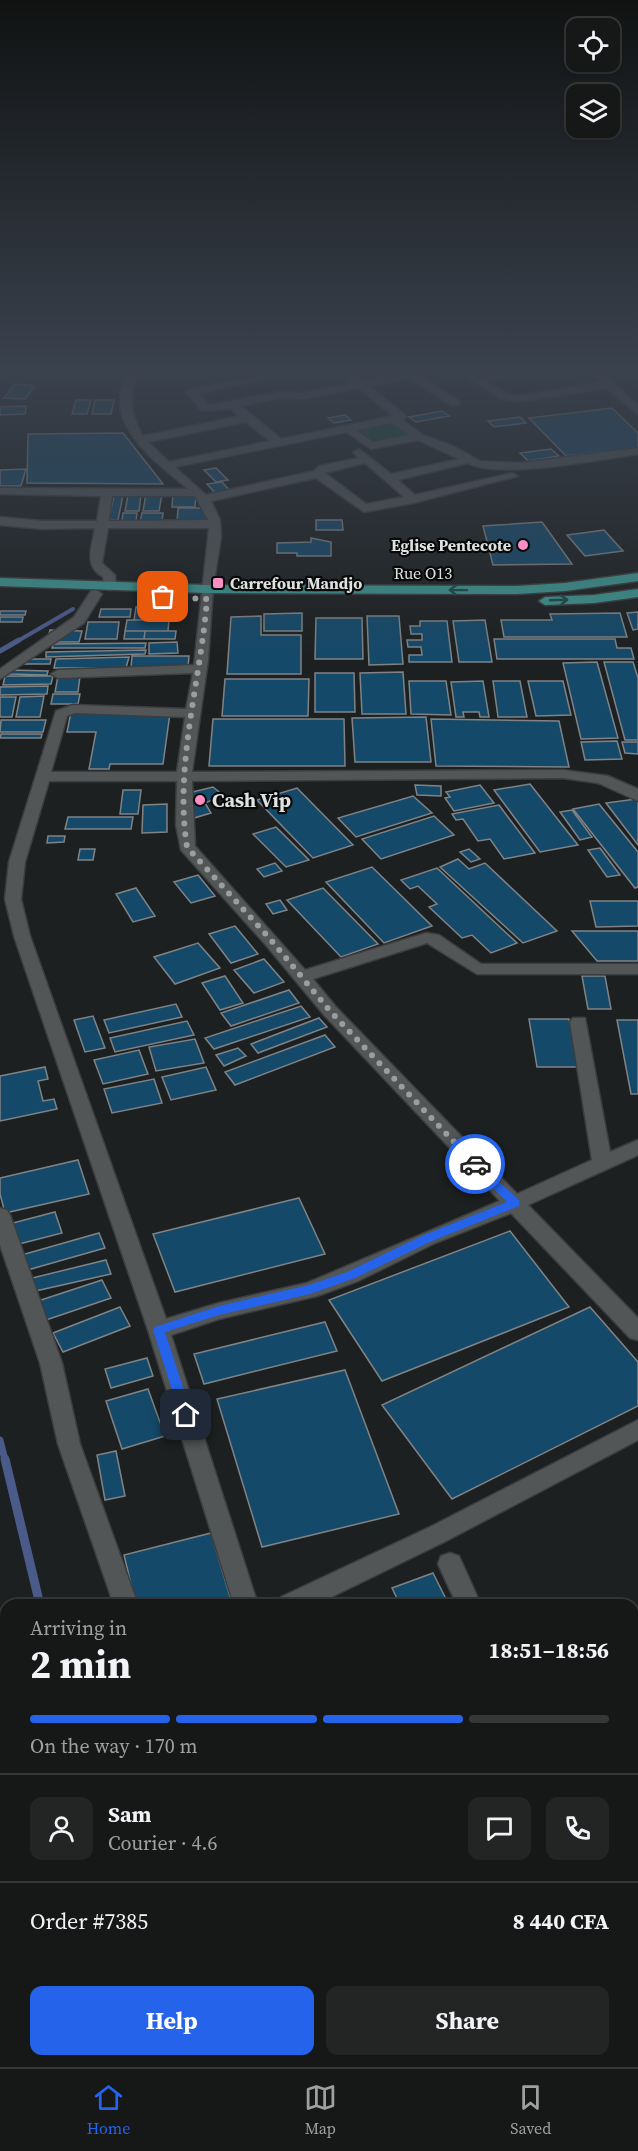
<!DOCTYPE html>
<html lang="en">
<head>
<meta charset="utf-8">
<style>
	body { margin:0; font-family:"Source Serif 4",serif; background:#232525; color:#f1f3f6; height:100vh; display:flex; flex-direction:column; font-size:22px; white-space:nowrap }
	* { box-sizing:border-box; margin:0 }
	p { font-size:20px; color:#9ea0a2 }
	.icon { flex:none; width:33px; height:33px; fill:none; stroke:currentColor; stroke-width:2; stroke-linecap:round; stroke-linejoin:round }
	.map { position:relative; flex:1; overflow:hidden }
	.side { position:absolute; left:0px; top:1599px; width:639px; height:468px; display:flex; flex-direction:column; background:#161818; border-radius:18px 18px 0 0; box-shadow:0 2px 4px #0004,0 0 0 2px #353737 }
	.side>* { flex:none }
	.controls { position:absolute; left:566px; top:18px; display:grid; gap:12px }
	.controls a { display:grid; place-items:center; width:54px; height:54px; border-radius:12px; background:#161818; box-shadow:0 2px 4px #0004,0 0 0 2px #353737; font-size:30px }
	.pin { position:absolute; display:grid; place-items:center; width:51px; height:51px; color:#fff; margin:-26px; border-radius:12px; box-shadow:0 3px 9px #0006 }
	.courier { position:absolute; display:grid; place-items:center; width:60px; height:60px; margin:-30px; border:4px solid #2563eb; border-radius:50%; background:#fff; color:#222; box-shadow:0 2px 8px #0007 }
	.headline em { font-style:normal; font-weight:700 }
	.headline div { display:flex; flex-direction:column-reverse }
	.headline { display:flex; align-items:center; justify-content:space-between; height:102px; padding:0 30px }
	h1 { font-size:39px; font-weight:700; line-height:45px }
	.bar { display:grid; grid-template-columns:repeat(4,1fr); gap:9px 6px; align-content:center; height:72px; padding:0 30px }
	.bar i { height:8px; border-radius:4px; background:#353737 }
	.bar .current { background:#2563eb }
	.bar p { grid-column:span 4 }
	.line { display:flex; align-items:center; gap:15px; padding:0 30px; border-top:2px solid #353737 }
	.line div { flex:1 }
	.round { display:grid; place-items:center; flex:none; width:63px; height:63px; border-radius:12px; background:#232525 }
	.button { display:flex; gap:12px; margin-top:auto; padding:12px 30px }
	.button a { flex:1; height:69px; border-radius:12px; background:#2563eb; color:#fff; font-size:24px; font-weight:700; line-height:69px; text-align:center }
	.button a+a { background:#232525; color:#f1f3f6 }
	.dock { display:flex; justify-content:space-around; align-items:center; height:84px; border-top:2px solid #353737; background:#161818; font-size:16px; color:#9ea0a2 }
	.dock a { display:grid; justify-items:center; gap:3px }
	.dock .current { color:#2563eb }
	.map>svg:first-child { display:block }
</style>
</head>
<body>
<div class="map">
<svg width="638" height="2067" viewBox="0 0 638 2067">
	<rect width="100%" height="100%" fill="#1d2020"/>
	<path fill="#124d33" d="M383,423L395,424L408,433L405,438C386,442 375,444 359,433L362,428Z"/>
	<g fill="none" stroke-linecap="round" stroke-linejoin="round">
		<path stroke="#4b5b89" stroke-width="4" d="M16,642L73,609"/>
		<path stroke="#4b5b89" stroke-width="5" d="M0,651L19,640"/>
		<path stroke="#4b5b89" stroke-width="7" d="M0,1440L5,1460"/>
		<path stroke="#4b5b89" stroke-width="9" d="M5,1459L40,1605
			M152,2061L153,2067"/>
	</g>
	<path fill="#154969" stroke="#808385" stroke-width="1.5" d="M15,384L35,386L25,399L4,398Z
		M76,400H91L87,414H72Z
		M95,400H114L111,414H92Z
		M26,406L25,414L0,415V407Z
		M612,408L638,433V448L566,456L529,418Z
		M442,411L449,416L416,422L409,417Z
		M345,415L351,420L334,423L328,418Z
		M520,417L526,423L494,427L488,421Z
		M123,433L163,484L27,483L28,434Z
		M551,449L559,456L528,461L520,453Z
		M216,468L228,480L216,482L204,470Z
		M26,469L21,486H0V470Z
		M222,482L230,491L215,493L207,484Z
		M146,494H162L159,511H143Z
		M173,494H196L195,507H172Z
		M114,495H123L118,520H109Z
		M128,495H141L139,511H125Z
		M178,508H209L208,522L177,523Z
		M123,513H137L136,521H122Z
		M142,513H163L162,521L140,522Z
		M316,520H342L343,530H316Z
		M542,522L572,564L493,565L483,526Z
		M604,530L623,551L585,556L567,535Z
		M311,538L331,542V556H297V553H277V543L311,542Z
		M136,607H171L169,620H134Z
		M101,609H131L130,617H99Z
		M0,611H26L25,615H0Z
		M638,612V629L633,630L627,613Z
		M302,613V631H264V614Z
		M620,613L627,637H504L501,620H552L550,614Z
		M261,616V635H301V674H227L231,617Z
		M367,616H399L403,664L369,665Z
		M0,617H23L22,622H0Z
		M316,618H362L363,659H315Z
		M127,620H169L168,631H125Z
		M485,620L492,662H459L453,621Z
		M420,621H447L452,662H409V655H422L421,647H408L407,640H422V634H411L410,626H420Z
		M88,622H119L117,639H85Z
		M50,630L82,631L79,642H47Z
		M125,631H145L144,639H124Z
		M145,631H176L175,639H144Z
		M494,639H615L617,648H631L634,659H497Z
		M177,642L178,653L149,654V643Z
		M146,643L145,648H52L53,644Z
		M146,650L145,654L46,657V652Z
		M132,656H189L188,667H131Z
		M129,657L126,668H54L56,659Z
		M26,659H51L50,664H25Z
		M597,662L618,738L581,739L563,663Z
		M604,662H633L638,678V740H625Z
		M10,670L48,671L47,675L9,674Z
		M403,672L406,714H362L360,673Z
		M315,673H354L355,712H315Z
		M5,676H53L51,684L3,685Z
		M58,676H80L78,692H55Z
		M225,679H309L308,716H222Z
		M409,681H446L451,715L411,714Z
		M483,681L489,717H480L479,712H463L464,717H456L451,682Z
		M493,681H520L527,717H498Z
		M528,681H563L571,715L536,716Z
		M48,686L47,694L0,695V687Z
		M53,694H80L78,704H51Z
		M44,696L40,717H16L20,697Z
		M0,697H16L12,717H0Z
		M71,712L170,713L163,764H110L109,769H89L96,732H67Z
		M426,717L431,762H355L352,718Z
		M213,719H344L345,766H209Z
		M431,719L559,721L569,767L436,766Z
		M1,720H46L43,732H0Z
		M1,734H42L41,738H0Z
		M617,741L622,759L585,760L581,742Z
		M622,742H638V754L625,753Z
		M530,784L578,845L540,852L494,790Z
		M415,785L441,786V796L417,795Z
		M480,785L494,803L454,811L445,798L450,797L446,792Z
		M213,787L223,795L205,803L211,813L194,818L190,810L192,792Z
		M297,788L353,845L313,858L257,800Z
		M123,790H141L138,814H120Z
		M413,796L432,813L356,837L338,818Z
		M636,799L638,801V845L606,803Z
		M167,804V832L142,833L143,805Z
		M599,804L638,852V887L635,888L573,809Z
		M499,805L535,853L504,859L490,839L478,841L463,819L456,820L452,814Z
		M572,810L592,837L580,840L560,812Z
		M434,816L454,835L381,859L362,839Z
		M68,817H133L131,829H65Z
		M276,827L309,860L286,867L253,834Z
		M48,836H65L64,842L47,843Z
		M600,848L620,875L607,877L588,850Z
		M80,849H95L93,860H78Z
		M469,849L480,859L471,862L460,852Z
		M458,859L469,869L485,863L557,931L523,943L440,867Z
		M275,863L282,871L264,877L257,869Z
		M372,867L432,926L384,943L326,882Z
		M437,868L517,943L491,953L472,935L462,938L429,907L437,904L418,886L410,889L401,880Z
		M198,875L215,896L191,903L174,882Z
		M136,888L155,916L133,922L116,894Z
		M323,888L378,944L341,957L287,900Z
		M280,900L287,910L273,914L266,904Z
		M590,901H638V926L596,927Z
		M235,926L258,954L231,963L209,934Z
		M572,931H638V961H597Z
		M198,943L220,968L175,984L154,957Z
		M264,959L284,982L254,993L234,970Z
		M225,976L243,1003L220,1010L202,983Z
		M582,976H605L611,1009H588Z
		M289,990L299,1003L231,1026L221,1013Z
		M176,1004L182,1017L109,1033L104,1020Z
		M301,1006L310,1017L214,1049L205,1038Z
		M93,1016L105,1048L85,1052L74,1020Z
		M319,1018L327,1027L258,1053L251,1044Z
		M529,1019H569L578,1067H537Z
		M617,1020H638V1094H631Z
		M187,1021L194,1035L115,1052L110,1038Z
		M325,1035L335,1047L235,1085L225,1072Z
		M195,1039L204,1063L156,1071L149,1047Z
		M238,1048L246,1056L224,1066L216,1055Z
		M139,1050L148,1074L103,1084L94,1060Z
		M45,1067L48,1079L38,1081L43,1101L54,1099L57,1109L0,1121V1076Z
		M206,1067L216,1090L171,1100L162,1077Z
		M154,1079L162,1103L112,1113L104,1089Z
		M78,1160L89,1194L5,1213L0,1194V1178Z
		M299,1198L325,1254L175,1292L153,1234Z
		M55,1212L62,1233L15,1245L9,1224Z
		M510,1231L569,1307L382,1381L329,1300Z
		M99,1233L105,1248L24,1271L18,1256Z
		M106,1260L111,1274L31,1292L28,1279Z
		M102,1280L111,1298L46,1320L38,1301Z
		M120,1307L130,1326L63,1352L53,1333Z
		M590,1307L638,1362V1406L452,1499L382,1405Z
		M325,1322L337,1351L204,1384L194,1354Z
		M147,1358L153,1376L111,1388L105,1369Z
		M345,1370L399,1514L262,1547L217,1399Z
		M148,1389L165,1436L122,1449L106,1401Z
		M116,1451L125,1496L105,1500L97,1455Z
		M211,1533L231,1600L214,1605H136L124,1555Z
		M433,1573L449,1605H400L392,1588Z
		M5,1835L6,1931L0,1933V1836Z
		M6,1956V2051L0,2053V1958Z
		M633,2032L638,2044V2067H583L580,2061H633Z
		M452,2061H543L545,2067H454Z"/>
	<g fill="none" stroke-linecap="round" stroke-linejoin="round">
		<g stroke="#3b3d3e" stroke-width="3">
			<path id="minor" d="M130,370H141C126,390 131,416 143,436L240,416L231,409L202,411L186,392L191,389L264,375L269,378L198,394L209,405L280,392L303,393L352,383L335,370H347L363,381L402,373V370H443L420,376L459,401V405H451L409,378L369,386L405,415L406,417L402,420L423,435L453,446L480,461L520,463L638,448V454C602,459 497,480 468,463L398,480L415,495L512,473L518,476L413,503L364,512L316,478L211,501L220,520L221,537L213,588L208,660L192,772L563,770L608,776L638,789V801L598,783L563,778L192,781L195,846L305,970L426,933L439,935L481,964H638V974H477L427,943L313,979L336,1007L517,1194L592,1160L570,1022L573,1018H585L610,1152L638,1140V1155L528,1205L638,1318V1340L630,1338L511,1213L435,1243L358,1281L317,1296L219,1319L171,1335L258,1605H234L148,1330L14,936L5,899L9,862L56,711L73,705L186,709L193,673L58,678L51,674L58,670L194,665L209,528H108L102,563L115,575L116,586L110,590L105,589L103,577C83,566 92,547 95,528L42,529L0,525V517L42,521H97L101,496L0,494V488L188,489C155,461 96,420 130,370ZM359,388L393,416L281,439L241,406L280,398L303,399ZM246,422L270,441L169,462L148,442ZM392,423L410,435L373,442L356,430ZM347,432L371,449L418,440L459,459L391,474L359,449L353,452L359,458L319,466L314,471L206,495L175,467ZM365,463L404,497L366,504L325,473ZM112,496H195L208,520L109,521ZM75,713L185,717L177,772H51L67,716ZM49,781H177L176,825L181,850L265,944L324,1015L500,1201L307,1283L219,1303L166,1319L30,936L21,899L25,862Z
				M457,370H469L480,378L517,370H537L487,382L508,394L518,396L600,382L587,370H598L638,405V414L606,388L518,402L501,399Z
				M96,590L102,594L84,623L0,679V669L74,617L91,591Z
				M0,1208L7,1210L10,1215L62,1363L80,1444L138,1605H114L58,1444L40,1363L0,1245Z
				M638,1420V1440L446,1541L315,1605H278L281,1597L430,1527Z
				M450,1553L459,1556L481,1605H457L438,1564L441,1556Z
				M638,1632V1657L633,1659V1634Z
				M638,1881V1910L633,1912V1883Z
				M633,1978L638,1980V2018L633,2016Z
				M238,2061H268L269,2067H239Z
				M378,2061H408L410,2067H380Z"/>
		</g>
		<g stroke="#3b3d3e" stroke-width="3">
			<path id="major" d="M638,573V581L565,591L517,594L207,593L0,586V578L207,585L517,586L565,583Z
				M638,589V597L594,603L545,605L539,601L545,597L594,595Z"/>
		</g>
		<use href="#minor" fill="#535657" fill-rule="evenodd"/>
		<use href="#major" fill="#3d948e" fill-rule="evenodd"/>
	</g>
	<defs><path id="oneway-shaft" d="M-6 0H5M1.5-3L5.5 0L1.5 3" fill="none" stroke-width="1.6" stroke-linecap="round" stroke-linejoin="round" transform="scale(1.5)"/></defs>
	<g stroke="#204845">
		<use href="#oneway-shaft" transform="translate(458 590) rotate(-179)"/>
		<use href="#oneway-shaft" transform="translate(559 600) rotate(-2)"/>
	</g>
	<linearGradient id="sky" x2="0" y2="1"><stop stop-color="#101212"/><stop offset="0.56" stop-color="#3a424e"/><stop offset="1" stop-color="#3a424e" stop-opacity="0"/></linearGradient>
	<rect width="638" height="659" fill="url(#sky)"/>
	<path fill="#2563eb" d="M475,1160L519,1200V1206L432,1241L355,1278L310,1294L219,1315L165,1332L192,1415L190,1418H181L153,1330L155,1327L219,1306L309,1285L347,1272L424,1235L507,1202L471,1167L469,1164Z"/>
	<g fill="none" stroke-linecap="round" stroke-linejoin="round">
		<path stroke="#9c9e9e" stroke-width="6" stroke-dasharray="0 10.8" d="M163,597L207,599C201,680 174,765 187,847L271,940L330,1011L475,1164"/>
	</g>
	<g fill="#fb8fc5" stroke="#080909" stroke-width="2">
		<circle cx="523" cy="545" r="6"/>
		<rect x="212" y="577" width="12" height="12" rx="3"/>
		<circle cx="200" cy="800" r="6"/>
	</g>
	<g text-anchor="middle" stroke-width="4.5" stroke-linejoin="round" paint-order="stroke">
		<g font-size="16" font-weight="bold" fill="#e0e2e2" stroke="#080909" text-anchor="end">
			<text x="511" y="551">Eglise Pentecote</text>
			<text x="230" y="589" text-anchor="start">Carrefour Mandjo</text>
		</g>
		<g font-size="16" fill="#e0e2e2" stroke="#080909">
			<text x="423" y="579">Rue O13</text>
		</g>
		<g font-size="20" font-weight="bold" fill="#e0e2e2" stroke="#080909" text-anchor="start">
			<text x="212" y="807">Cash Vip</text>
		</g>
	</g>
</svg>
<div class="controls">
<a><svg class="icon" aria-label="locate" viewBox="0 0 24 24"><circle cx="12" cy="12" r="6"/><path d="M12 2v4M12 18v4M2 12h4M18 12h4"/></svg></a>
<a><svg class="icon" aria-label="layers" viewBox="0 0 24 24"><path d="M12 4l9 5-9 5-9-5zM3 14l9 5 9-5"/></svg></a>
</div>
<div class="pin" style="left:163px;top:597px;background:#ea580c"><svg class="icon" aria-label="bag" viewBox="0 0 24 24"><path d="M5 8h14l-1 12H6zM9 8a3 3 0 0 1 6 0"/></svg></div>
<div class="pin" style="left:186px;top:1415px;background:#1f2937"><svg class="icon" aria-label="home" viewBox="0 0 24 24"><path d="M3 11l9-7 9 7M6 9v11h12V9"/></svg></div>
<div class="courier" style="left:475px;top:1164px"><svg class="icon" aria-label="car" viewBox="0 0 24 24"><path d="M5 17H2v-5l4-1 3-4h7l3 4 3 1v5h-3M9 17h6M6 11h13"/><circle cx="7" cy="17" r="2"/><circle cx="17" cy="17" r="2"/></svg></div>
<section class="side">
<div class="headline"><div><h1>2 min</h1><p>Arriving in</p></div><em>18:51–18:56</em></div>
<div class="bar"><i class="current"></i><i class="current"></i><i class="current"></i><i></i><p>On the way · 170 m</p></div>
<div class="line" style="height:108px"><a class="round"><svg class="icon" aria-label="person" viewBox="0 0 24 24"><circle cx="12" cy="8" r="4"/><path d="M4 21q1-7 8-7t8 7"/></svg></a><div><b>Sam</b><p>Courier · 4.6</p></div><a class="round"><svg class="icon" aria-label="chat" viewBox="0 0 24 24"><path d="M4 5h16v11H9l-5 4z"/></svg></a><a class="round"><svg class="icon" aria-label="phone" viewBox="0 0 24 24"><path d="M5 4h4l2 5-3 2q2 4 5 5l2-3 5 2v4C11 20 4 13 5 4z"/></svg></a></div>
<div class="line" style="height:78px"><div>Order #7385</div><b>8 440 CFA</b></div>
<div class="button"><a>Help</a><a>Share</a></div>
</section>
</div>
<nav class="dock">
<a class="current"><svg class="icon" aria-label="home" viewBox="0 0 24 24"><path d="M3 11l9-7 9 7M6 9v11h12V9"/></svg>Home</a>
<a><svg class="icon" aria-label="map" viewBox="0 0 24 24"><path d="M3 6l6-2 6 2 6-2v14l-6 2-6-2-6 2zM9 4v14M15 6v14"/></svg>Map</a>
<a><svg class="icon" aria-label="saved" viewBox="0 0 24 24"><path d="M7 4h10v16l-5-4-5 4z"/></svg>Saved</a>
</nav>
</body>
</html>
